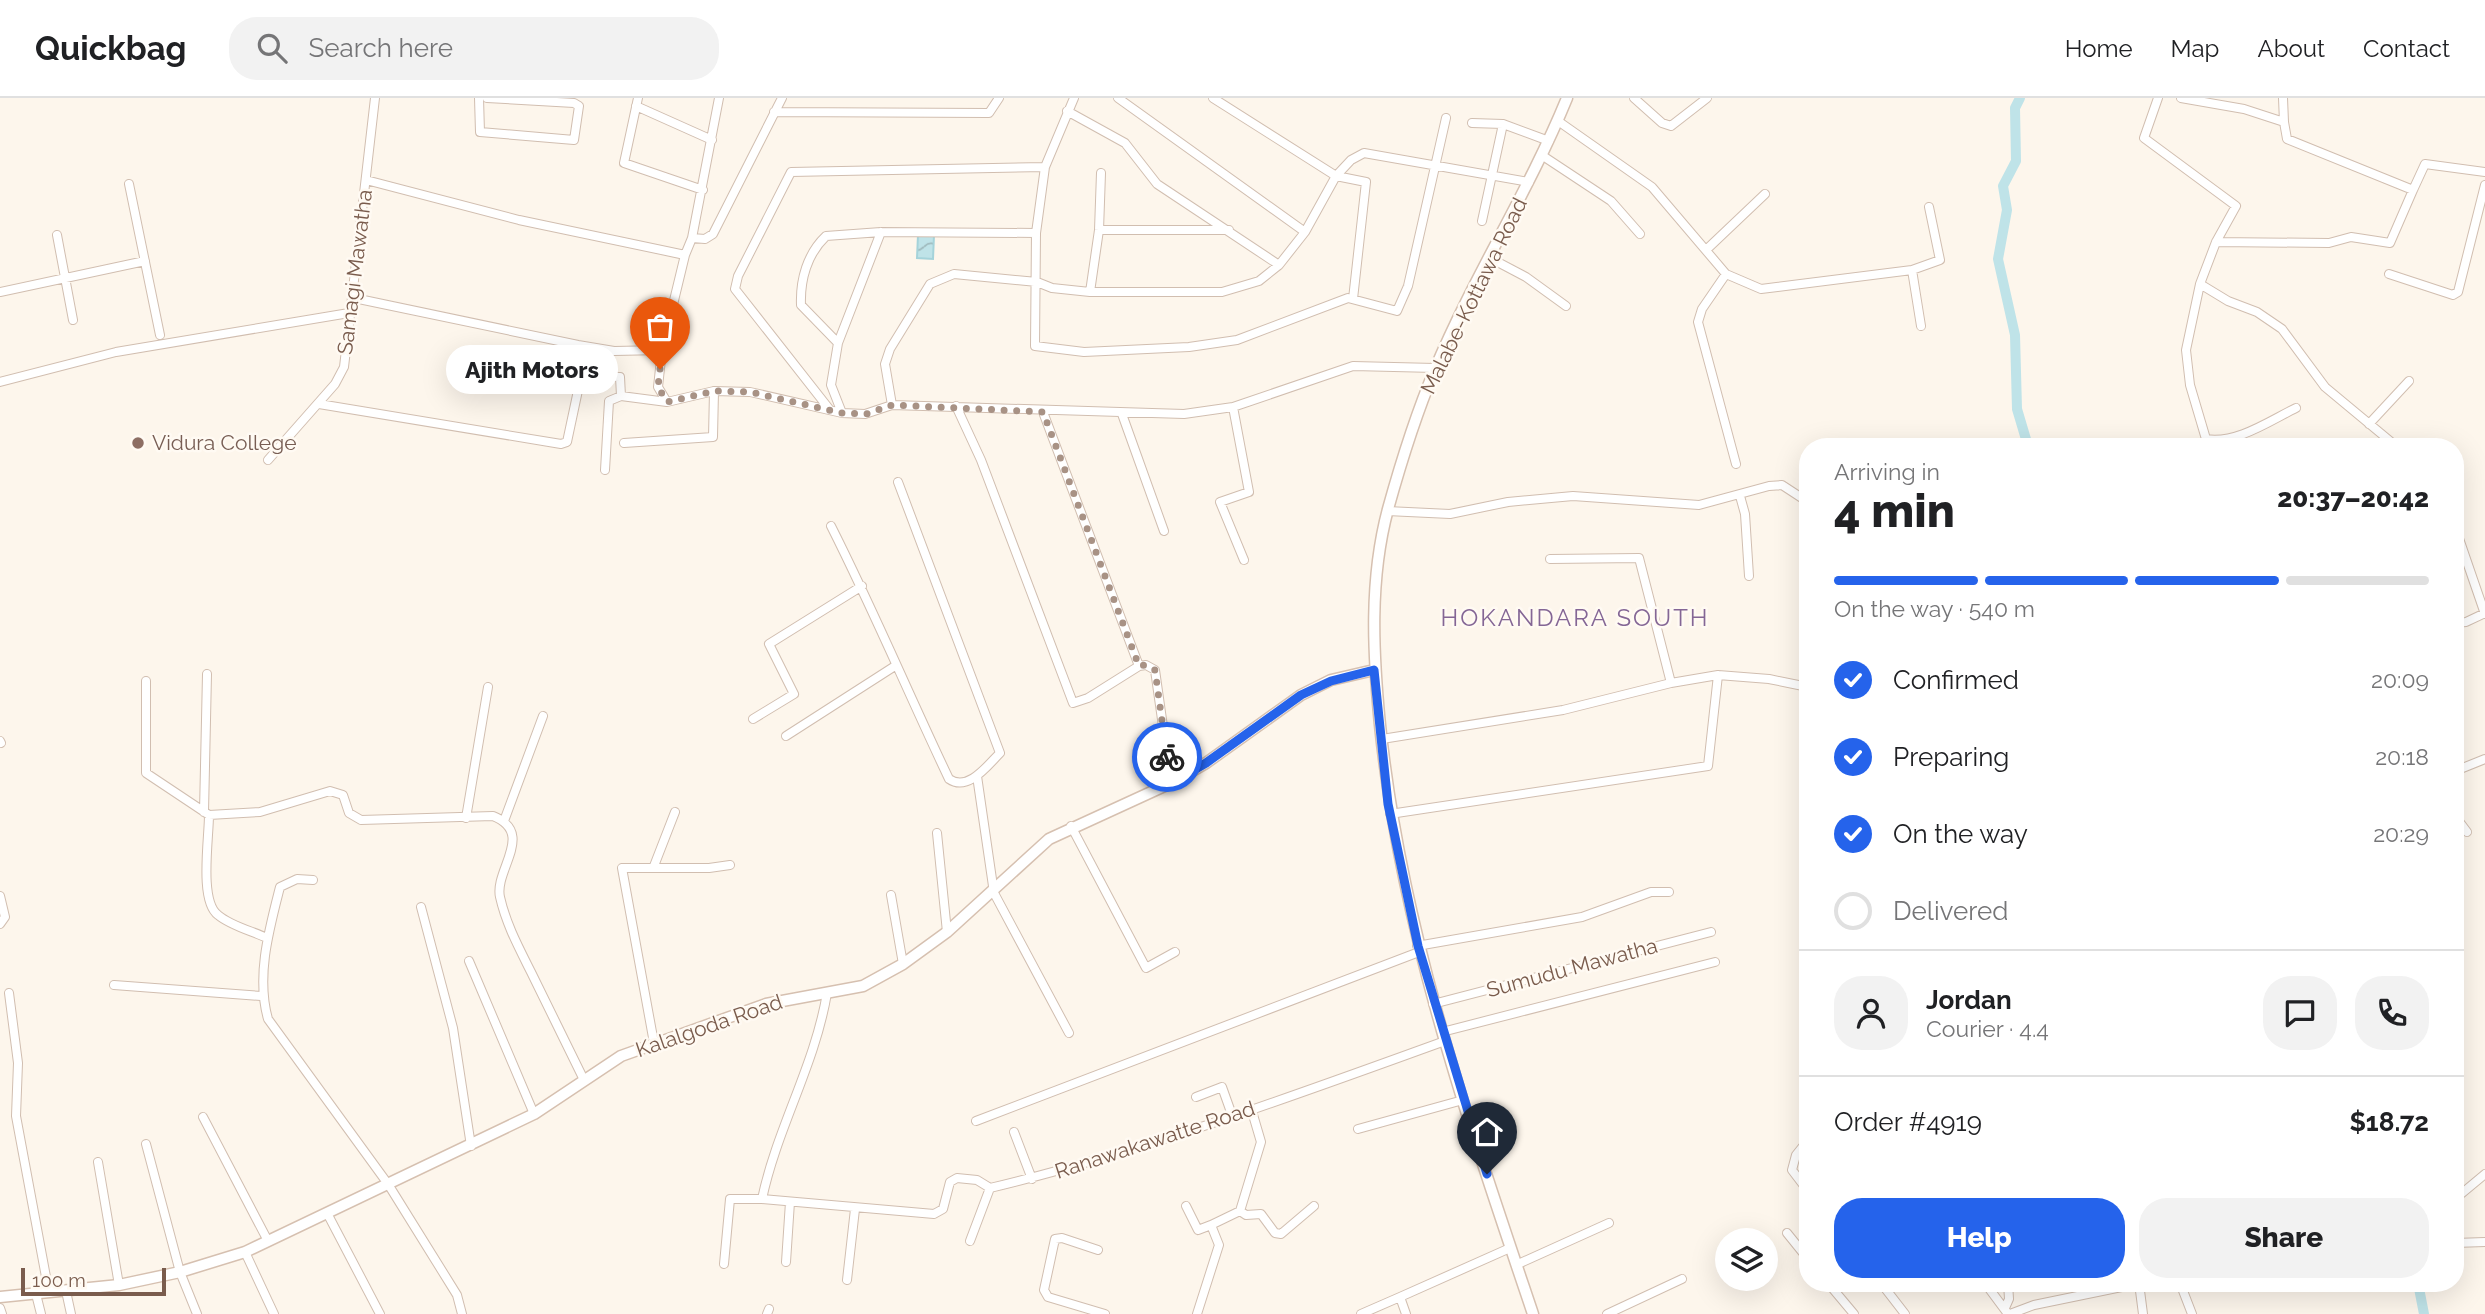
<!DOCTYPE html>
<html lang="en">
<head>
<meta charset="utf-8">
<style>
	body { margin:0; font-family:Raleway,sans-serif; background:#f2f2f2; color:#202124; height:100vh; display:flex; flex-direction:column; font-size:26px; white-space:nowrap }
	* { box-sizing:border-box; margin:0 }
	p { font-size:23px; color:#757577 }
	.icon { flex:none; width:38px; height:38px; fill:none; stroke:currentColor; stroke-width:2; stroke-linecap:round; stroke-linejoin:round }
	.map { position:relative; flex:1; overflow:hidden }
	.panel { position:absolute; left:1799px; top:340px; width:665px; height:854px; display:flex; flex-direction:column; background:#fff; border-radius:28px; box-shadow:0 7px 28px #0002 }
	.panel>* { flex:none }
	.buttons { position:absolute; left:1715px; top:1130px; display:grid; gap:14px }
	.buttons a { display:grid; place-items:center; width:63px; height:63px; border-radius:50%; background:#fff; box-shadow:0 7px 28px #0002; font-size:35px }
	.scale { position:absolute; left:21px; bottom:18px; width:145px; box-sizing:border-box; padding-left:7px; border:4px solid #7a5c4d; border-top:0; font-size:19px; line-height:24px; white-space:nowrap; color:#7a5c4d; -webkit-text-stroke:5px #fffaf3; paint-order:stroke }
	.pin { position:absolute; display:grid; place-items:center; width:60px; height:60px; color:#fff; margin:-72px -30px; border-radius:50% 50% 50% 0; rotate:-45deg; box-shadow:0 0 7px #0007 }
	.pin .icon { rotate:45deg }
	.courier { position:absolute; display:grid; place-items:center; width:70px; height:70px; margin:-35px; border:5px solid #2563eb; border-radius:50%; background:#fff; color:#222; box-shadow:0 2px 9px #0007 }
	.bubble { position:absolute; height:49px; border-radius:24px; background:#fff; box-shadow:0 7px 28px #0002; font-size:23px; font-weight:800; line-height:49px; text-align:center }
	.headline em { font-style:normal; font-weight:800 }
	.headline div { display:flex; flex-direction:column-reverse }
	.headline { display:flex; align-items:center; justify-content:space-between; height:119px; padding:0 35px }
	h1 { font-size:46px; font-weight:800; line-height:52px }
	.bar { display:grid; grid-template-columns:repeat(4,1fr); gap:10px 7px; align-content:center; height:84px; padding:0 35px }
	.bar i { height:9px; border-radius:5px; background:#e0e0e0 }
	.bar .on { background:#2563eb }
	.bar p { grid-column:span 4 }
	.line { display:flex; align-items:center; gap:18px; padding:0 35px; border-top:2px solid #e0e0e0 }
	.line div { flex:1 }
	.round { display:grid; place-items:center; flex:none; width:74px; height:74px; border-radius:28px; background:#f2f2f2 }
	ol { padding:0 35px; list-style:none }
	li { display:flex; align-items:center; gap:21px; height:77px }
	li p { margin-inline-start:auto }
	li .icon { padding:7px; border-radius:50%; background:#2563eb; color:#fff; stroke-width:4 }
	li:last-child { color:#757577 }
	li i { width:38px; height:38px; border:4px solid #e0e0e0; border-radius:50% }
	.primary-button { display:flex; gap:14px; margin-top:auto; padding:14px 35px }
	.primary-button a { flex:1; height:80px; border-radius:28px; background:#2563eb; color:#fff; font-size:28px; font-weight:800; line-height:80px; text-align:center }
	.primary-button a+a { background:#f2f2f2; color:#202124 }
	header { display:flex; align-items:center; gap:42px; box-sizing:border-box; height:98px; padding:0 35px; background:#fff; border-bottom:2px solid #e0e0e0 }
	header strong { font-size:33px }
	nav { display:flex; gap:38px; margin-inline-start:auto; font-size:24px }
	.search { width:490px; height:63px; background:#f2f2f2; display:flex; align-items:center; gap:18px; box-sizing:border-box; padding:0 24px; border-radius:28px; color:#757577; font-size:26px }
	.map>svg:first-child { display:block }
</style>
</head>
<body>
<header>
<strong>Quickbag</strong>
<div class="search"><svg class="icon" aria-label="search" viewBox="0 0 24 24"><circle cx="10" cy="10" r="6"/><path d="M15 15l6 6"/></svg>Search here</div>
<nav><a>Home</a><a>Map</a><a>About</a><a>Contact</a></nav>
</header>
<div class="map">
<svg width="2485" height="1216" viewBox="0 0 2485 1216">
	<defs>
		<pattern id="water-waves" width="16" height="10" patternUnits="userSpaceOnUse" patternTransform="scale(1.75)"><rect width="16" height="10" fill="#bfe3e8"/><path d="M0 5q4-4 8 0t8 0" fill="none" stroke="#a0bbbe"/></pattern>
	</defs>
	<rect width="100%" height="100%" fill="#fdf6ec"/>
	<path fill="url(#water-waves)" stroke="#a5d3da" stroke-width="2" d="M918,137H934L933,161L917,160Z"/>
	<g fill="none" stroke-linecap="round" stroke-linejoin="round">
		<path stroke="#bfe3e8" stroke-width="10" d="M2020,0L2015,10L2016,63L2003,88L2007,112L1998,161L2015,237L2017,311L2028,348
			M2418,1185L2424,1216"/>
		<g stroke="#d1beb0" stroke-width="10">
			<path id="street" d="M479,0L480,34L574,42L579,8L574,5L487,0
				M638,0L624,65L703,92
				M1118,0L1305,134
				M1213,0L1336,78L1366,84L1353,201
				M1634,0L1662,25L1671,28L1707,0
				M2158,0L2144,40L2236,108L2216,144L2200,186L2228,203L2257,214L2282,231L2325,289L2396,348
				M2181,0L2244,11L2284,24L2287,41L2413,92L2425,66L2485,74
				M2283,0L2284,24
				M636,8L712,42
				M1067,13L1125,45L1157,86L1279,167
				M774,14L989,15L999,0
				M1558,23L1652,89L1726,176L1761,191L1912,172L1940,162L1929,109
				M1472,25L1503,26L1549,43
				M1543,58L1611,103L1640,136
				M366,82L519,122L685,157
				M129,86L160,237
				M1482,123L1503,26
				M1099,132H1229
				M1036,135L1035,248L1084,254L1189,249L1237,242L1348,200L1397,213L1408,188L1446,20
				M57,137L73,222
				M692,140L705,141L713,136L782,0
				M2216,144L2329,145L2351,139L2390,145L2413,92
				M1706,152L1765,96
				M1490,160L1526,179L1566,208
				M1912,172L1921,228
				M1726,176L1702,211L1698,224L1736,366
				M2389,176L2453,197L2458,194L2485,87
				M2200,186L2186,252L2190,287L2206,341L2202,348
				M0,194L145,163
				M1090,194L1099,132L1101,75
				M354,200L578,247L614,253L662,252L658,289L667,304L714,293L750,294L842,315L865,316L892,307L1184,316L1233,309L1353,268L1435,270
				M838,245L801,207C800,182 807,156 826,138L881,134L1036,135L1045,69L1074,0
				M662,252L685,157L692,140L719,0
				M0,284L116,254L349,215
				M319,306L561,346L567,344L580,283L585,278L620,279L621,298
				M892,307L885,266L890,251L930,186L954,176L1037,184L1052,190L1090,194H1222L1259,183L1279,167L1305,134L1336,78L1351,62L1364,55L1529,84
				M956,308L981,362L1073,605L1088,600L1139,568L1146,567L1155,572L1171,685
				M1233,309L1249,394L1220,404L1244,462
				M830,312L735,191L738,178L791,74L1045,69
				M1043,314L1139,568
				M842,315L831,287L838,245L881,134
				M1122,316L1164,433
				M2369,326L2409,283
				M2206,341C2237,346 2269,323 2296,310
				M624,345L713,339L714,293
				M268,362L335,286L344,269L375,0
				M605,372L609,303L621,298L667,304
				M1740,398L1745,416L1749,478
				M1387,413L1450,416L1508,404L1573,398L1699,407L1769,388L1782,387L1808,404
				M831,428C873,511 909,597 949,681C968,694 987,668 1000,655L898,384
				M2455,429L2485,516
				M2455,525L2466,524L2485,515
				M146,583V675L209,717L260,714L330,693L343,697L349,715L361,722L493,718C536,735 494,772 500,799C506,826 519,850 531,874C549,910 566,946 584,982
				M1671,585L1718,577
				M753,621L794,596L769,546L862,488
				M786,638L895,568
				M1382,641L1563,612L1671,585L1639,460L1550,461
				M0,643L1,645
				M2455,673L2485,661
				M977,678L994,795L1069,935
				M204,714L207,576
				M1390,716L1708,668L1718,577L1769,581L1808,589
				M209,717C209,741 199,803 218,817C231,828 252,833 267,840
				M2455,718L2467,734
				M466,720L488,589
				M504,723L543,618
				M1071,728L1146,870L1175,854
				M937,735L947,834
				M654,768L675,714
				M313,782L297,781L280,789C269,832 256,878 268,921L388,1086L457,1197L462,1216
				M891,797L903,866
				M0,798L5,819L0,826
				M421,809L453,930L471,1048
				M1417,848L1582,819L1651,794H1669
				M469,863L534,1016
				M114,887L261,898
				M9,895L18,965L16,1018L49,1195
				M827,895C815,967 777,1030 762,1101L934,1116L943,1111L950,1084L957,1080L977,1082L990,1090C1145,1053 1295,997 1445,943
				M1433,906L1711,834
				M1442,934L1715,864
				M654,945L622,770H709L730,767
				M1196,999L1222,989L1232,1017
				M203,1019L268,1143
				M976,1023L1419,854
				M1358,1031L1463,1002
				M1014,1034L1032,1081
				M1808,1042L1796,1057L1792,1072L1808,1093
				M146,1046L180,1174L197,1216
				M98,1064L119,1187
				M2455,1101L2485,1076
				M1186,1108L1198,1132L1211,1127
				M1240,1113L1246,1117L1261,1116L1275,1135L1281,1136L1314,1108
				M327,1115L380,1216
				M1787,1135L1808,1161
				M970,1143L990,1090
				M2455,1145L2485,1144
				M1098,1152L1062,1140L1055,1141L1044,1192L1048,1199L1105,1216
				M245,1154L274,1216
				M786,1164L790,1104
				M724,1166L730,1101H762
				M1516,1167L1609,1125
				M847,1182L855,1111
				M1828,1185L1854,1216
				M1881,1185L1905,1216
				M1985,1185L2008,1216
				M2139,1185L2143,1216
				M2180,1185L2192,1216
				M66,1193L71,1216
				M36,1196L41,1216
				M0,1210L2,1216
				M2005,1210L2009,1201L2008,1185
				M767,1216L769,1211
				M1197,1216L1219,1147L1211,1127L1240,1113L1261,1044L1251,1010
				M1361,1216L1400,1199
				M1406,1216L1400,1199L1510,1150
				M1607,1216L1682,1181
				M2010,1216L2034,1207L2141,1185"/>
		</g>
		<g stroke="#d6c0b0" stroke-width="13">
			<path id="secondary" d="M0,1199L119,1187L180,1174L245,1154L534,1016L621,958L766,906L863,888L903,866L947,834L1049,741L1171,685L1206,665L1301,597L1331,582L1374,572
				M1533,1216C1468,1023 1401,831 1380,627C1373,555 1369,482 1388,411C1401,364 1416,316 1435,271C1474,178 1529,93 1567,0"/>
		</g>
		<use href="#street" stroke="#fff" stroke-width="8"/>
		<use href="#secondary" stroke="#fff" stroke-width="10"/>
	</g>
	<g fill="none" stroke-linecap="round" stroke-linejoin="round">
		<path stroke="#a89285" stroke-width="7" stroke-dasharray="0 12.6" d="M660,271L658,289L667,304L714,293L750,294L842,315L866,316L892,307L1043,314L1139,568L1146,567L1155,572L1167,659"/>
		<path stroke="#2563eb" stroke-width="9" d="M1167,659L1171,685L1206,665L1301,597L1331,583L1374,572L1388,706L1418,848L1487,1076"/>
	</g>
	<circle fill="#8d6e63" stroke="#fffaf3" stroke-width="2.5" cx="138" cy="345" r="7"/>
	<g text-anchor="middle" stroke-width="5" stroke-linejoin="round" paint-order="stroke">
		<g font-size="21" fill="#7a5c4d" stroke="#fffaf3">
			<text transform="translate(355 174) rotate(-83)" y="7">Samagi Mawatha</text>
			<text transform="translate(1474 198) rotate(-64)" y="7">Malabe-Kottawa Road</text>
			<text transform="translate(1572 870) rotate(-15)" y="7">Sumudu Mawatha</text>
			<text transform="translate(709 928) rotate(-19)" y="7">Kalalgoda Road</text>
			<text transform="translate(1155 1042) rotate(-18)" y="7">Ranawakawatte Road</text>
		</g>
		<g font-size="21" fill="#785e54" stroke="#fffaf3" text-anchor="start">
			<text x="152" y="352">Vidura College</text>
		</g>
		<g font-size="24" letter-spacing="2" fill="#846695" stroke="#fffaf3">
			<text x="1575" y="528">HOKANDARA SOUTH</text>
		</g>
	</g>
</svg>
<div class="buttons">
<a><svg class="icon" aria-label="layers" viewBox="0 0 24 24"><path d="M12 4l9 5-9 5-9-5zM3 14l9 5 9-5"/></svg></a>
</div>
<div class="scale">100 m</div>
<div class="pin" style="left:660px;top:271px;background:#ea580c"><svg class="icon" aria-label="bag" viewBox="0 0 24 24"><path d="M5 8h14l-1 12H6zM9 8a3 3 0 0 1 6 0"/></svg></div>
<div class="pin" style="left:1487px;top:1076px;background:#1f2937"><svg class="icon" aria-label="home" viewBox="0 0 24 24"><path d="M3 11l9-7 9 7M6 9v11h12V9"/></svg></div>
<div class="courier" style="left:1167px;top:659px"><svg class="icon" aria-label="bike" viewBox="0 0 24 24"><circle cx="6" cy="16" r="4"/><circle cx="18" cy="16" r="4"/><path d="M6 16l4-8h5l3 8M10 8l3 8H6M13 5h3"/></svg></div>
<div class="bubble" style="left:446px;top:247px;width:172px">Ajith Motors</div>
<section class="panel">
<div class="headline"><div><h1>4 min</h1><p>Arriving in</p></div><em>20:37–20:42</em></div>
<div class="bar"><i class="on"></i><i class="on"></i><i class="on"></i><i></i><p>On the way · 540 m</p></div>
<ol>
<li><svg class="icon" aria-label="check" viewBox="0 0 24 24"><path d="M5 12l5 5 9-10"/></svg>Confirmed<p>20:09</p></li>
<li><svg class="icon" aria-label="check" viewBox="0 0 24 24"><path d="M5 12l5 5 9-10"/></svg>Preparing<p>20:18</p></li>
<li><svg class="icon" aria-label="check" viewBox="0 0 24 24"><path d="M5 12l5 5 9-10"/></svg>On the way<p>20:29</p></li>
<li><i></i>Delivered</li>
</ol>
<div class="line" style="height:126px"><a class="round"><svg class="icon" aria-label="person" viewBox="0 0 24 24"><circle cx="12" cy="8" r="4"/><path d="M4 21q1-7 8-7t8 7"/></svg></a><div><b>Jordan</b><p>Courier · 4.4</p></div><a class="round"><svg class="icon" aria-label="chat" viewBox="0 0 24 24"><path d="M4 5h16v11H9l-5 4z"/></svg></a><a class="round"><svg class="icon" aria-label="phone" viewBox="0 0 24 24"><path d="M5 4h4l2 5-3 2q2 4 5 5l2-3 5 2v4C11 20 4 13 5 4z"/></svg></a></div>
<div class="line" style="height:91px"><div>Order #4919</div><b>$18.72</b></div>
<div class="primary-button"><a>Help</a><a>Share</a></div>
</section>
</div>
</body>
</html>
